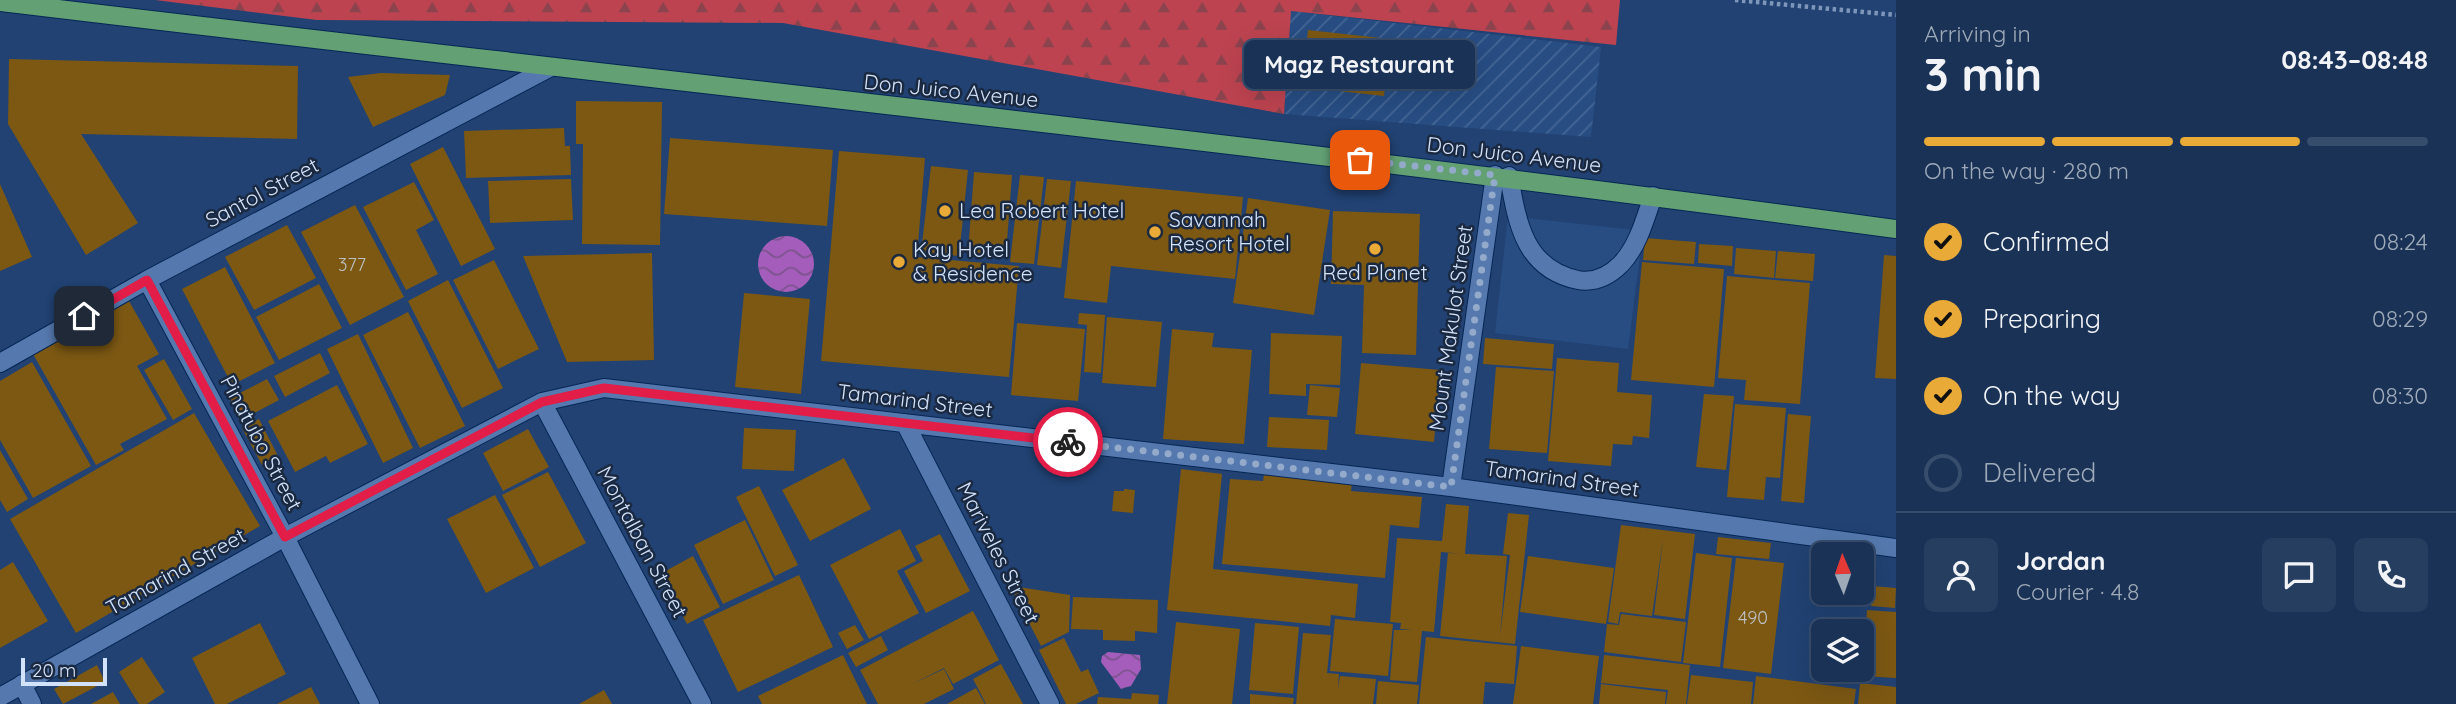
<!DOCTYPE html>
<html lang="en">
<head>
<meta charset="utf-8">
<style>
	body { margin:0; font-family:Quicksand,sans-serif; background:#263e60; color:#f1f3f6; height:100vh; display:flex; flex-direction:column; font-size:26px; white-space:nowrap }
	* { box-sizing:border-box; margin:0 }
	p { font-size:23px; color:#9faab9 }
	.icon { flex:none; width:38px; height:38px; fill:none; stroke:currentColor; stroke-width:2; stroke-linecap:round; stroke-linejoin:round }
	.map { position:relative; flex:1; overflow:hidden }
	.sheet { display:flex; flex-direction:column; background:#193256; width:560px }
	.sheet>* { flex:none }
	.needle { width:46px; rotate:358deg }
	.buttons { position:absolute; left:1811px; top:542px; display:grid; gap:14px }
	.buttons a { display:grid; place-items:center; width:63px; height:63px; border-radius:10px; background:#193256; box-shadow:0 7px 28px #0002,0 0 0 2px #374d6c; font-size:35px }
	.scale { position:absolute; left:21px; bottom:18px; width:86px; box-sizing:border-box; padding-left:7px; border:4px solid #d2e2fa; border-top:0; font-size:19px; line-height:24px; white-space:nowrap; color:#d2e2fa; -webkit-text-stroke:5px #1a2940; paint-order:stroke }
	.pin { position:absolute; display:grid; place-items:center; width:60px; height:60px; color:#fff; margin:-30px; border-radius:14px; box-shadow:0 4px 10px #0006 }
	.courier { position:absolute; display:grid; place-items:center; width:70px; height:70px; margin:-35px; border:5px solid #e11d48; border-radius:50%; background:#fff; color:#222; box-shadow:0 2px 9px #0007 }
	.bubble { position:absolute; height:49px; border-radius:10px; background:#193256; box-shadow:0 7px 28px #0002,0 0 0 2px #374d6c; font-size:23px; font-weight:800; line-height:49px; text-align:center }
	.summary em { font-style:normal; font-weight:800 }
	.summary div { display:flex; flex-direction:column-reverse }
	.summary { display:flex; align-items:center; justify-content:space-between; height:119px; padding:0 28px }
	h1 { font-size:46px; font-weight:800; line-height:52px }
	.bar { display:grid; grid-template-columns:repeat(4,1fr); gap:10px 7px; align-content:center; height:84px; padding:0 28px }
	.bar i { height:9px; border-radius:5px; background:#374d6c }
	.bar .current { background:#e9aa38 }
	.bar p { grid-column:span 4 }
	.line { display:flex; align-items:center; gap:18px; padding:0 28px; border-top:2px solid #374d6c }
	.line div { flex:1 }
	.round { display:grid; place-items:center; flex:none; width:74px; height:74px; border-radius:10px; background:#263e60 }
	ol { padding:0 28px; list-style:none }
	li { display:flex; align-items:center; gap:21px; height:77px }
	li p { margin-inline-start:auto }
	li .icon { padding:7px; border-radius:50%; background:#e9aa38; color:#111; stroke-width:4 }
	li:last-child { color:#9faab9 }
	li i { width:38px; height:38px; border:4px solid #374d6c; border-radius:50% }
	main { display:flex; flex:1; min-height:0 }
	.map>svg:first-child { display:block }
</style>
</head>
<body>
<main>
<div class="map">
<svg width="1896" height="704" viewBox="0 0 1896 704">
	<defs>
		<pattern id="industrial-furrows" width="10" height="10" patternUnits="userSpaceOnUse" patternTransform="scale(1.75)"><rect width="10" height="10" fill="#274d83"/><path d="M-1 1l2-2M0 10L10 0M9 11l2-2" fill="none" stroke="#456695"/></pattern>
		<pattern id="forest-firs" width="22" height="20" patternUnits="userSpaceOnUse" patternTransform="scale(1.75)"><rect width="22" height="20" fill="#bd4350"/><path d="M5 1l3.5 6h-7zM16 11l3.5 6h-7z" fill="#8b434e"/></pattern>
		<pattern id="water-waves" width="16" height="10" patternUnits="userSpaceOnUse" patternTransform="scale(1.75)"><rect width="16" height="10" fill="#a55dbb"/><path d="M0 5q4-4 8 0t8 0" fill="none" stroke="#7c538e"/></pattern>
	</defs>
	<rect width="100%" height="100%" fill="#214273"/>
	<path fill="#274d83" d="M1508,216L1643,231L1628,349L1495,333Z"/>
	<path fill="url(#industrial-furrows)" d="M1290,11L1601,47L1591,137L1284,114Z"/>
	<path fill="url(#forest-firs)" d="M155,0H1620L1616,45L1291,11L1284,114L783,23L317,20Z"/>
	<path fill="url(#water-waves)" d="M758 264a28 28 0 1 1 56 0a28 28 0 1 1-56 0Z
		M1108,652L1140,655L1141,669L1131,686L1121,689L1101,662L1102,656Z"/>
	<path fill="#7c5813" d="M1308,30L1390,39L1384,96L1302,87Z
		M9,59L298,66L297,139L81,134L138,223L86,255L8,124Z
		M381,73L450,75L445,95L373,127L348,77Z
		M576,101L662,102L660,245L582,244L583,144H576Z
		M564,128L565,146H570L571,175L466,178L464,131Z
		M670,138L833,150L827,226L664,214Z
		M443,147L495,249L461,266L410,164Z
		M839,151L925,158L917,257L1019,266L1009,377L821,361Z
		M931,166L968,170L959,256L921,252Z
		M974,172L1012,175L1006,255L968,252Z
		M1020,175L1044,177L1034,264L1010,262Z
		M571,179L573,220L490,223L488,181Z
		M1047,179L1071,181L1061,268L1037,265Z
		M1076,181L1243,197L1235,279L1111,266L1107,303L1064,298Z
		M414,182L434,220L416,230L438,274L406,290L363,207Z
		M0,184L32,257L0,271Z
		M1248,198L1330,210L1314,315L1233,303Z
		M355,205L404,297L350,325L301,232Z
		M1333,211L1420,214L1416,355L1362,353L1364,285L1331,284Z
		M287,225L316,278L254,310L225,257Z
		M1645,238L1696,242L1694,264L1643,260Z
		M1699,244L1733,246L1732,266L1698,263Z
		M1736,248L1776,251L1774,278L1734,274Z
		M1778,251L1815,254L1813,281L1775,278Z
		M652,253L654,360L567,362L523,256Z
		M1884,255L1896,256V379L1875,378Z
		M494,260L539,349L498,369L453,280Z
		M1642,262L1724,269L1714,387L1631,380Z
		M225,267L275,363L232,385L182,289Z
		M1727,276L1810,283L1800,404L1744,400L1746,380L1718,378Z
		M448,280L503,388L462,408L408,301Z
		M319,284L342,328L279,360L256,317Z
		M744,293L810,299L801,394L735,387Z
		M129,301L159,354L137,366L167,419L120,444L124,450L96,465L33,354Z
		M408,312L465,426L420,448L363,335Z
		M1079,313L1105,315L1101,373L1084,372L1087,325L1078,324Z
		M1107,317L1162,322L1156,387L1102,383Z
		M1017,323L1085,329L1078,401L1011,395Z
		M1172,329L1214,333L1212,347L1252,350L1244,444L1163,439Z
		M1271,333L1342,336L1340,385L1306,384V396L1269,394Z
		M358,334L413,448L383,463L327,349Z
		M1485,338L1554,344L1552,369L1483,364Z
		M320,353L330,373L285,397L274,376Z
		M1557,358L1619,363L1617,392L1652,395L1649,438L1633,436L1632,445L1613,444L1611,466L1548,461Z
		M164,359L192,409L173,420L144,370Z
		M32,362L91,466L33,498L0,440V381Z
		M1361,363L1440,370L1434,442L1355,434Z
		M1496,367L1554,371L1547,453L1489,449Z
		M267,379L279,400L241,420L230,398Z
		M337,385L368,444L330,463L326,456L295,472L268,421Z
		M1310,385L1340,388L1337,417L1307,415Z
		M1704,394L1734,396L1726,470L1696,467Z
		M1735,404L1786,408L1780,478L1766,477L1764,500L1727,497Z
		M194,413L260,526L76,633L10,519Z
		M1788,414L1811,416L1804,503L1781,501Z
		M1269,417L1329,420L1327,450L1267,447Z
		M259,419L278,456L262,465L242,428Z
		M744,428L796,430L794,471L742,469Z
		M528,429L549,467L503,491L483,453Z
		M0,450L28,499L7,512L0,500Z
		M844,458L871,509L810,541L782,490Z
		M1181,469L1222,474L1213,569L1358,584L1355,618L1331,615L1330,626L1167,610Z
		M548,472L586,543L540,567L502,495Z
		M1264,475L1352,482L1351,491L1422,497L1419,528L1390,525L1385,578L1222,564L1230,479L1263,481Z
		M759,486L798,565L775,576L736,497Z
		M1124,489L1135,490L1133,513L1112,511L1114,491H1124Z
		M495,495L534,568L486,593L447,519Z
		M1446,504L1469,506L1465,554L1441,552L1434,632L1422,631L1417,682L1390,680L1394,630H1412L1400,629L1401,623L1390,622L1397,538L1442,541Z
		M1508,513L1529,515L1515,644L1440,636L1448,553L1507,556L1500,636L1510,555L1503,554Z
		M745,520L774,580L723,604L694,545Z
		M1621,525L1695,534L1685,619L1654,615L1663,539L1652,616L1620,612L1618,624L1608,622Z
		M900,529L916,561L897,571L919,613L869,639L830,565Z
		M940,534L970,591L926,613L904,571L923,561L915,546Z
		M1718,537L1771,543L1769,559L1716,554Z
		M1696,553L1732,558L1720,667L1683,663Z
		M693,556L720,607L687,624L660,574Z
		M1528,556L1614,568L1606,624L1520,612Z
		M1736,558L1784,563L1771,674L1723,668Z
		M13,562L48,621L0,648V570Z
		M799,575L833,647L738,692L703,620Z
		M1872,586L1896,588L1895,608L1871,606Z
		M1019,587L1070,595L1069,632L1041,646L1012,590Z
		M1073,597L1158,600L1157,633L1135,631V641L1103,640V630L1071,629Z
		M1867,610L1896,612V678L1862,676Z
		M973,611L999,660L953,684L944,668L912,684L944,669L954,689L924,704H878L860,670Z
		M1621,614L1686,622L1681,662L1604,652L1607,624L1619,625Z
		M1335,619L1393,624L1388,676L1330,671Z
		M1176,622L1240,629L1232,704H1167Z
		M260,623L286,674L227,704H215L192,658Z
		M1255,623L1299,627L1293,694L1249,690Z
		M855,625L864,640L847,649L838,633Z
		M1303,633L1331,635L1327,673L1339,674L1338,689L1340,676L1376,679L1373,704H1296Z
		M881,636L888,650L856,667L848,653Z
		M1426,637L1517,646L1514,684L1485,682L1483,704H1419Z
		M1064,638L1081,672L1088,669L1099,693L1076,704H1066L1039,650Z
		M1521,646L1599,656L1593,704H1513Z
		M843,655L867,704H762L758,696Z
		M1604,655L1690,665L1686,704H1666L1668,690L1601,683Z
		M142,657L165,692L147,704H139L119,672Z
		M1001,664L1023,704H986L973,679Z
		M97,665L105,682L63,704L54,689Z
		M1691,675L1753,682L1751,704H1687Z
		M1756,676L1856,689L1854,704H1753Z
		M1378,681L1419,685L1417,704H1376Z
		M1860,683L1896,687V704H1858Z
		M1601,684L1666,692L1665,704H1599Z
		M311,687L320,704H277Z
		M976,688L985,704H947Z
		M604,690L612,704H579Z
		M113,692L120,704H91Z
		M1132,693L1159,695L1158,704H1097L1098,697L1131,699Z
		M1250,694L1294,698L1293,704H1250Z"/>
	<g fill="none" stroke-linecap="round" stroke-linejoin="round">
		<g stroke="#062755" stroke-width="20">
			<path id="minor" d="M1509,176C1517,222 1524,269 1578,280C1595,283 1609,276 1621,264C1638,246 1645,219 1653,196
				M147,280L285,537L370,704
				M0,363L147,280L549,68
				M542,402L702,704
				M905,423L1050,704
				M1451,487L1495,175
				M22,684L32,704
				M0,697L285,537L542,402L604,388L1451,487L1896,548"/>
		</g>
		<g stroke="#062755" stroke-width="20">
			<path id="major" d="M0,2C632,78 1265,144 1896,229"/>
		</g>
		<path stroke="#7e96ba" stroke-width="4.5" stroke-dasharray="3.5 3.5" stroke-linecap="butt" d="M1735,0L1896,15"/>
		<use href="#minor" stroke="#5579ae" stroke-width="18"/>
		<use href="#major" stroke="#63a174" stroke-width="18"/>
	</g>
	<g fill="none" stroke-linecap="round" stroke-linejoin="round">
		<path stroke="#94aacb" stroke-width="7" stroke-dasharray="0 12.6" d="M1068,442L1451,487L1495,175L1360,160"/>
		<path stroke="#e11d48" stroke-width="9" d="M84,316L147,280L285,537L542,402L604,388L1068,442"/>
	</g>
	<g fill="#e9aa38" stroke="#1a2940" stroke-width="2.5">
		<circle cx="945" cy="211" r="7"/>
		<circle cx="1155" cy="232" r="7"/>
		<circle cx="1375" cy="249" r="7"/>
		<circle cx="899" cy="262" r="7"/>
	</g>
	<g text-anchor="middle" stroke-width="5" stroke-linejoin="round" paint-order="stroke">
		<g font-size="18" fill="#bcc0c0">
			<text x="352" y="271">377</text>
			<text x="1753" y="624">490</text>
		</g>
		<g font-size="21" fill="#d2e2fa" stroke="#1a2940">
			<text transform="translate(951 91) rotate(6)" y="7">Don Juico Avenue</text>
			<text transform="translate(1514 155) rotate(7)" y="7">Don Juico Avenue</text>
			<text transform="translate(262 193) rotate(-28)" y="7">Santol Street</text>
			<text transform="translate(1451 328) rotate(-82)" y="7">Mount Makulot Street</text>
			<text transform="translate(915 401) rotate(7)" y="7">Tamarind Street</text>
			<text transform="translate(261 443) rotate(62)" y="7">Pinatubo Street</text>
			<text transform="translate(1562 479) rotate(8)" y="7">Tamarind Street</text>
			<text transform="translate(642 542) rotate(62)" y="7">Montalban Street</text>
			<text transform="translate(998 553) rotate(63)" y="7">Mariveles Street</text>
			<text transform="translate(176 572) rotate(-29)" y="7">Tamarind Street</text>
		</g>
		<g font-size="21" fill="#d2e2fa" stroke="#1a2940" text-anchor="start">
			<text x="959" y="218">Lea Robert Hotel</text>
			<text x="1169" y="227">Savannah<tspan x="1169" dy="24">Resort Hotel</tspan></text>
			<text x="913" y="257">Kay Hotel<tspan x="913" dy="24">&amp; Residence</tspan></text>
			<text x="1375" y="280" text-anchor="middle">Red Planet</text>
		</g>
	</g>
</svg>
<div class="buttons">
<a><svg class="needle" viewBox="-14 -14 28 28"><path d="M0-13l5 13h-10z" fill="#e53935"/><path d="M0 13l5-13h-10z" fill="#9faab9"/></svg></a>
<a><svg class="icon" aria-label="layers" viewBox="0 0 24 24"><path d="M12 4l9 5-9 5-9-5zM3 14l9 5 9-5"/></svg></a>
</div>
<div class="scale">20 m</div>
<div class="pin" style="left:1360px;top:160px;background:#ea580c"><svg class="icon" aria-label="bag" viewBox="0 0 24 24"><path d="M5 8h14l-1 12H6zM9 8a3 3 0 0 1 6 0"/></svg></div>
<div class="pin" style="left:84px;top:316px;background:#1f2937"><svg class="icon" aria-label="home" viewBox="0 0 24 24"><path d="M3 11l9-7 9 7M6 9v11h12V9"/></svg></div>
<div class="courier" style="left:1068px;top:442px"><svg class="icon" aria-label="bike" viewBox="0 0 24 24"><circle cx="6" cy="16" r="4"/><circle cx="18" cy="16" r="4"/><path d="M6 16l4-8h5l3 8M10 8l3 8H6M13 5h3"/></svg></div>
<div class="bubble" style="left:1244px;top:40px;width:231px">Magz Restaurant</div>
</div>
<section class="sheet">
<div class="summary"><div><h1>3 min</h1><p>Arriving in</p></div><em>08:43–08:48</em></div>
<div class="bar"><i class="current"></i><i class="current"></i><i class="current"></i><i></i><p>On the way · 280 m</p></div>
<ol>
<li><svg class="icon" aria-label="check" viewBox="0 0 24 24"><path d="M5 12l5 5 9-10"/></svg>Confirmed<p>08:24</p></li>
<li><svg class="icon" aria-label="check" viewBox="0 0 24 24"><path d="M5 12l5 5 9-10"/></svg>Preparing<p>08:29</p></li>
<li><svg class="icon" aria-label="check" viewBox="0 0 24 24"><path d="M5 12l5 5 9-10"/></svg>On the way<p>08:30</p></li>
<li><i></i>Delivered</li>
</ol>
<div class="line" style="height:126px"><a class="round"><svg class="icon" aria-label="person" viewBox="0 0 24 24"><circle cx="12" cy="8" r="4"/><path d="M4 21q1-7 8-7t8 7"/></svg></a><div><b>Jordan</b><p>Courier · 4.8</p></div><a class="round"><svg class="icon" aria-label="chat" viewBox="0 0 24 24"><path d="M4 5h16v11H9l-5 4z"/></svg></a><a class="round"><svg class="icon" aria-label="phone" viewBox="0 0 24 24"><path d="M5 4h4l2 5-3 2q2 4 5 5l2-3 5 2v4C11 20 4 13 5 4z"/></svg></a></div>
</section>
</main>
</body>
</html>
